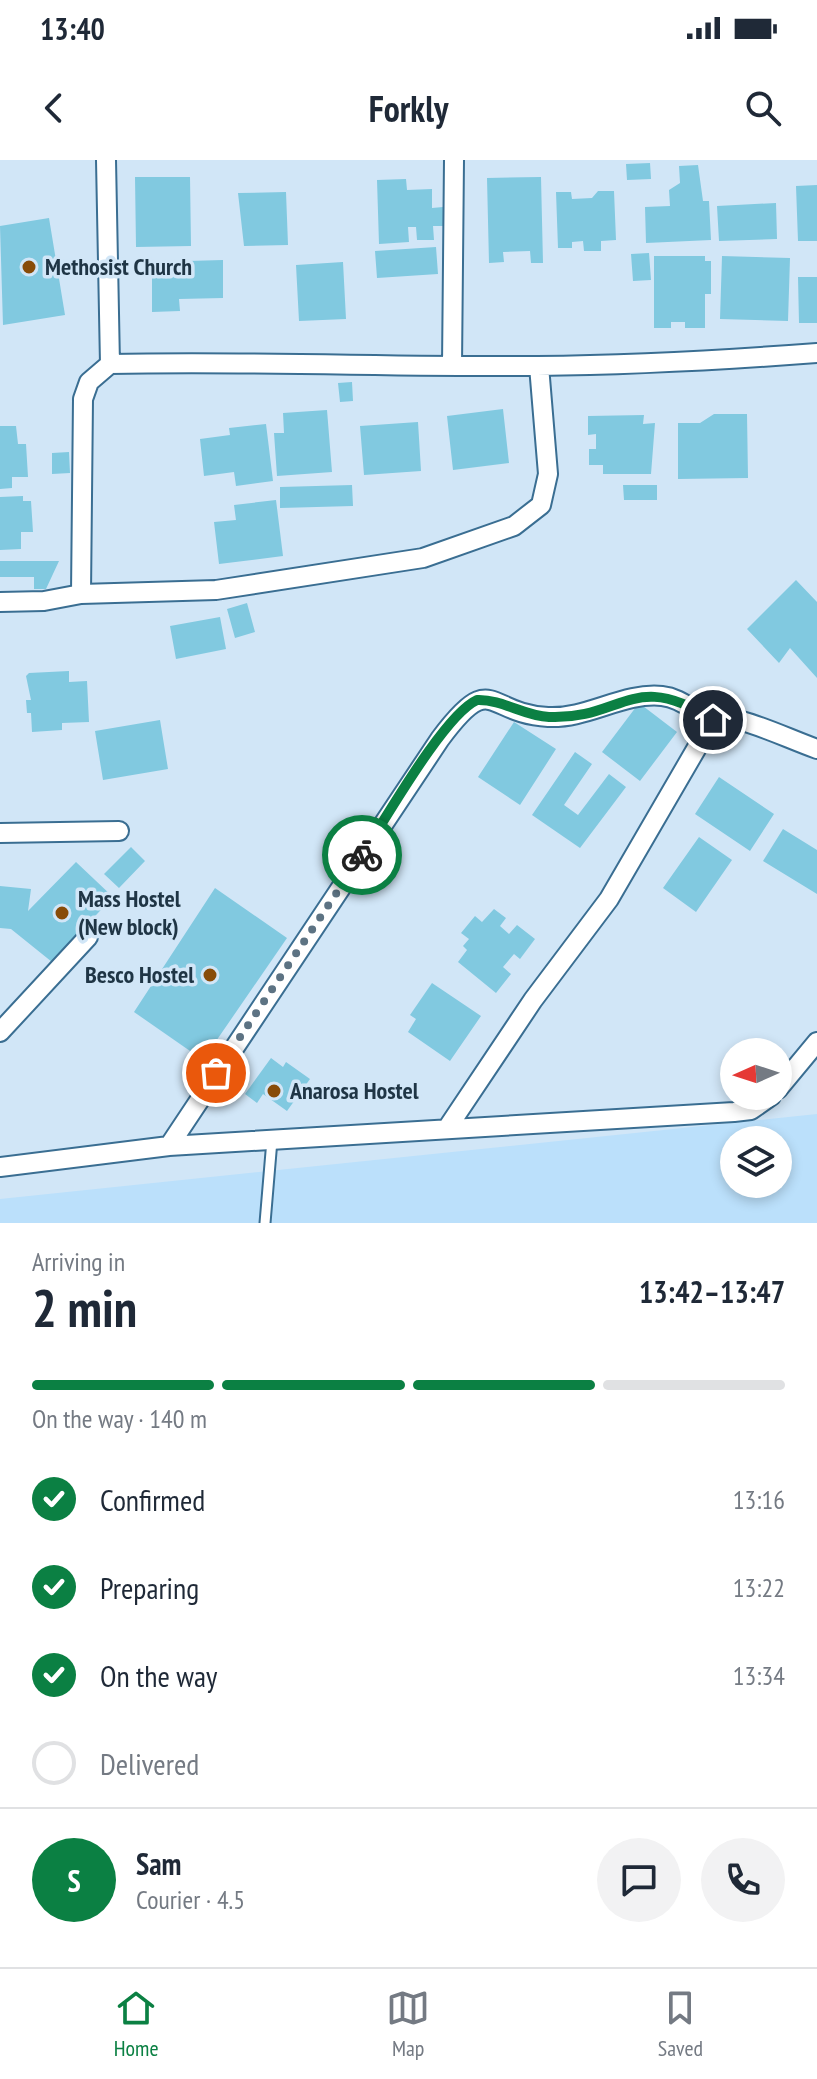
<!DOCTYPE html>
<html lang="en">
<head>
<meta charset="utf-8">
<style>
	body { margin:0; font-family:"PT Sans Narrow",sans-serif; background:#f2f2f3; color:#1f2937; height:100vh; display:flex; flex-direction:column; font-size:30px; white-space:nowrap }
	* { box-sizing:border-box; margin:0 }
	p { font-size:26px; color:#747a83 }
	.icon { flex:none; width:44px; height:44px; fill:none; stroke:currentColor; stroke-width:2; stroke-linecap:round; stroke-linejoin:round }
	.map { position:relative; height:1063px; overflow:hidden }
	.drawer { display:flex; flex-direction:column; background:#fff; flex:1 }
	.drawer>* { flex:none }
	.needle { width:52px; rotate:267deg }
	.buttons { position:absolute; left:720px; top:878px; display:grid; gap:16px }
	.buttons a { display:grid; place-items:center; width:72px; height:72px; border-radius:50%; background:#fff; box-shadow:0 4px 12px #0003; font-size:40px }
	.pin { position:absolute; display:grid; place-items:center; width:68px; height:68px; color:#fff; margin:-34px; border:4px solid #fff; border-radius:50%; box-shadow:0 2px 8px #0007 }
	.courier { position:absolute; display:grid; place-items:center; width:80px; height:80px; margin:-40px; border:6px solid #0b8043; border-radius:50%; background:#fff; color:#222; box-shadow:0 2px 10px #0007 }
	.head em { font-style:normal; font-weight:800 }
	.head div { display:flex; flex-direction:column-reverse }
	.head { display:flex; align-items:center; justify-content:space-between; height:136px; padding:0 32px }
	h1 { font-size:52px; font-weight:800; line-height:60px }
	.bar { display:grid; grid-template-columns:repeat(4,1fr); gap:12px 8px; align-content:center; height:96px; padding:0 32px }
	.bar i { height:10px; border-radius:6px; background:#e0e1e3 }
	.bar .active { background:#0b8043 }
	.bar p { grid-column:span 4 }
	.line { display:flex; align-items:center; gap:20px; padding:0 32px; border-top:2px solid #e0e1e3 }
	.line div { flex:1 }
	.round { display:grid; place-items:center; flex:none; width:84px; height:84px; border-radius:42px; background:#f2f2f3 }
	ol { padding:0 32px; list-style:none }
	li { display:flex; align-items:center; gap:24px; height:88px }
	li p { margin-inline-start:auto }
	li .icon { padding:8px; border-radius:50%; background:#0b8043; color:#fff; stroke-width:4 }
	li:last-child { color:#747a83 }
	li i { width:44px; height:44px; border:4px solid #e0e1e3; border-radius:50% }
	.status { display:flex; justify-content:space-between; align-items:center; height:56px; padding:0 40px; background:#fff; direction:ltr }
	.status svg { height:22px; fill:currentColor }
	header { display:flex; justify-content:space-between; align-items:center; height:104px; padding:0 32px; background:#fff; font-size:36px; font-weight:800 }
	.menu { display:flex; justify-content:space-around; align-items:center; height:112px; border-top:2px solid #e0e1e3; background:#fff; font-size:22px; color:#747a83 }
	.menu a { display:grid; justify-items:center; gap:4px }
	.menu .active { color:#0b8043 }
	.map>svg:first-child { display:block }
</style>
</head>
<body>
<div class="status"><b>13:40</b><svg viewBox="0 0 49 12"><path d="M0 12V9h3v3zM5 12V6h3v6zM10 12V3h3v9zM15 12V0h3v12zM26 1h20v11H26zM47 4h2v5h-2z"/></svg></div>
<header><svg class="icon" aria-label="back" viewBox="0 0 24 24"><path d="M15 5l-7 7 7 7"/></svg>Forkly<svg class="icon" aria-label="search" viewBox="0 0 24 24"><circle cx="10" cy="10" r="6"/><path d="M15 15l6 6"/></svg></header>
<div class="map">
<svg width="817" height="1063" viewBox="0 0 817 1063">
	<rect width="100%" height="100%" fill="#d1e6f7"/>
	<path fill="#bbe0fb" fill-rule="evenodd" d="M817,954V1063H0V1039ZM734,980H778V1024H734Z"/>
	<path fill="#81c9e0" d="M650,3L651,19L627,20L626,4Z
		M698,5L703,41H709L711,80L646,83L645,47L670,46L669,30L680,23L679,6Z
		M135,17H190L191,86L136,87Z
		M541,17L543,103H531L530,91L503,92L504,102L489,103L487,18Z
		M406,19L407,30L432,29V48L443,47L444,66H433L434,80H417L416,67H408L409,82L379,84L377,20Z
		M817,25V81H798L796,26Z
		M598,31H614L616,80L601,81V91H584L583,81L572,82V88H558L556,32H571L572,39L592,38Z
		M286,32L288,85L244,86L238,33Z
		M776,43L777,79L719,81L717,46Z
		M49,58L65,155L3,165L0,66Z
		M436,87L438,114L377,118L375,91Z
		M649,93L651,120L633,121L631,94Z
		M654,96H705V101H711V134H705V168H685V162H671V168H654Z
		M722,96L790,98L788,161L720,159Z
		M223,100V138L179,139L180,151L152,152V102Z
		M343,102L346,159L299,161L296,105Z
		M798,117H817V163H799Z
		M352,222L353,241L340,242L338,223Z
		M503,249L509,303L453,310L447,256Z
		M327,250L332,312L277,316L274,273H284L283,253Z
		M714,254H747L748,318L678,319V263H700Z
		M644,255L643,264L655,263L651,314H603V305H589V289H596V274L588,275V256Z
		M418,262L421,311L364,315L360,266Z
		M266,264L273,321L236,326L234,312L204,316L200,279L230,275L229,268Z
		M0,266H16L18,284H26L28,317H12V328L0,329Z
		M69,292L70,313L52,314V293Z
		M352,325L353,346L280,348V327Z
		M623,325H657V340H624Z
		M23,336V341H31L33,372H21V389L0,390V337Z
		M276,340L283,396L219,404L214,362L236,360L234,345Z
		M0,401H59L46,429H34V417H0Z
		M796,420L817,442V518L790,488L779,503L747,469Z
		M247,443L255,472L235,478L227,449Z
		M220,457L226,489L176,499L170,466Z
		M69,511V522L87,521L89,562L62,563V570L32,572L31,553H27L26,540H31L26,516L29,513Z
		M639,543L677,572L640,621L602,592Z
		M160,560L168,609L103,620L95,571Z
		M514,562L556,589L520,645L478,617Z
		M575,592L592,604L564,645L578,655L609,614L626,627L580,688L532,655Z
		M719,617L774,654L750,691L695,654Z
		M783,669L817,690V734L763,701Z
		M699,677L732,700L696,752L663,728Z
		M131,687L145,701L119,728L104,714Z
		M76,702L113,737L52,802L11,769L0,768V726L31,729L28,751Z
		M215,728L287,778L203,900L134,852Z
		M494,749L506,758L500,766L509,774L517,765L535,779L520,799L514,794L503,807L511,814L496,833L458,802L467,790L463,786L469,779L461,773L475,756L482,762Z
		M432,823L481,856L450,901L408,872L416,859L410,855Z
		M271,898L283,907L286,902L310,919L287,951L263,934L257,943L245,934Z"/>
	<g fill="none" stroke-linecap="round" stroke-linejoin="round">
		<g stroke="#3a6e92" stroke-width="13">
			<path id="service" d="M265,1063L272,980"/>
		</g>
		<g stroke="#3a6e92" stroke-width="22">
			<path id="minor" d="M110,204C253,201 395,207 537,206C631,205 724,200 817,193
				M452,206L454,0
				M81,434L83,239L89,222L110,204L106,0
				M0,442L44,441L81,434L216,430L423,398L514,366L541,345L548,314L539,206
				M0,673L119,671
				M0,872L88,777
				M778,929L817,882
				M448,967L533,840L609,739L713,560
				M169,986L440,579C493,508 486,554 548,557C588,559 623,532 662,536C682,538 694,553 712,559C721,563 732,558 742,561C767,568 792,580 817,589
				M0,1007L169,986L734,952L751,950L771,936"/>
		</g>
		<use href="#service" stroke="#fff" stroke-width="9"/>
		<use href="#minor" stroke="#fff" stroke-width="18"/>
	</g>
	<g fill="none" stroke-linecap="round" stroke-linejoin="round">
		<path stroke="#5d7383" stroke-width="8" stroke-dasharray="0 14.4" d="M216,913L362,695"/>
		<path stroke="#0b8043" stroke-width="10" d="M362,695C385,660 444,555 477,540C502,539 524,556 549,557C623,560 633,508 713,560"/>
	</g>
	<g fill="#884c09" stroke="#d1e6f7" stroke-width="3">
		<circle cx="29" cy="107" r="8"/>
		<circle cx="62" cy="753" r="8"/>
		<circle cx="210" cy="815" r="8"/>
		<circle cx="274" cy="931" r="8"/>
	</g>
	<g text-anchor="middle" stroke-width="7" stroke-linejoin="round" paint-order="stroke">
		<g font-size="24" font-weight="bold" fill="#1f3545" stroke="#d1e6f7" text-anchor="start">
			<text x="45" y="115">Methosist Church</text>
			<text x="78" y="747">Mass Hostel<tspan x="78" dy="28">(New block)</tspan></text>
			<text x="194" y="823" text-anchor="end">Besco Hostel</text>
			<text x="290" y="939">Anarosa Hostel</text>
		</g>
	</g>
</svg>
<div class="buttons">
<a><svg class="needle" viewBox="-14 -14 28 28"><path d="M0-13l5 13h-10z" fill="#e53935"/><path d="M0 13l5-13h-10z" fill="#747a83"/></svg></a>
<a><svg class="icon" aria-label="layers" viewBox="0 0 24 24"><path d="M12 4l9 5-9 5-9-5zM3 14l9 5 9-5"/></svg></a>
</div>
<div class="pin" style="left:216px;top:913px;background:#ea580c"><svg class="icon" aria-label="bag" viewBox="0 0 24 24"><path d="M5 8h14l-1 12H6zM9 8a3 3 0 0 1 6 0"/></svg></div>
<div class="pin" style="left:713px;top:560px;background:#1f2937"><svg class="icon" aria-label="home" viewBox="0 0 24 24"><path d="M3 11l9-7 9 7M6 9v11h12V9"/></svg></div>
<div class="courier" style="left:362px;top:695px"><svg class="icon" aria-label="bike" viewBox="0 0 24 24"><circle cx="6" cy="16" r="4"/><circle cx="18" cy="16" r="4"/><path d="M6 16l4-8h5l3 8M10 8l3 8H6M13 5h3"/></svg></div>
</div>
<section class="drawer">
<div class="head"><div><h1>2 min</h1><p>Arriving in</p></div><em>13:42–13:47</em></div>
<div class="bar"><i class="active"></i><i class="active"></i><i class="active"></i><i></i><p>On the way · 140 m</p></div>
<ol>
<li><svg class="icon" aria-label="check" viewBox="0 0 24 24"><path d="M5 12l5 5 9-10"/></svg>Confirmed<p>13:16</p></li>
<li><svg class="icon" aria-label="check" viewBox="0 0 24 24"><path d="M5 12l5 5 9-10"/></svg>Preparing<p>13:22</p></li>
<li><svg class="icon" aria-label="check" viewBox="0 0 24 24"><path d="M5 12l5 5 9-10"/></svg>On the way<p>13:34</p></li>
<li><i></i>Delivered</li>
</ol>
<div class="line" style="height:144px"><b class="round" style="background:#0b8043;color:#fff">S</b><div><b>Sam</b><p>Courier · 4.5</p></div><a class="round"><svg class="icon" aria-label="chat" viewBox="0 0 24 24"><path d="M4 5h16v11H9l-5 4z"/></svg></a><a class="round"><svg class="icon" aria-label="phone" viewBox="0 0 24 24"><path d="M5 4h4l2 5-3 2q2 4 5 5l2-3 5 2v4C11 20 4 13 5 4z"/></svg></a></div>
</section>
<nav class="menu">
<a class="active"><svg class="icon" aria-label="home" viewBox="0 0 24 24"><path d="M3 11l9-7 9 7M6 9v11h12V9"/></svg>Home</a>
<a><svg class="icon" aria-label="map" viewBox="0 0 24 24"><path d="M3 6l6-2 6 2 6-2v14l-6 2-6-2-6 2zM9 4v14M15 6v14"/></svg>Map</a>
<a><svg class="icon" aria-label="saved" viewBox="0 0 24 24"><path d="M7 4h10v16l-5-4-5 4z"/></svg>Saved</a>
</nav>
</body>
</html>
